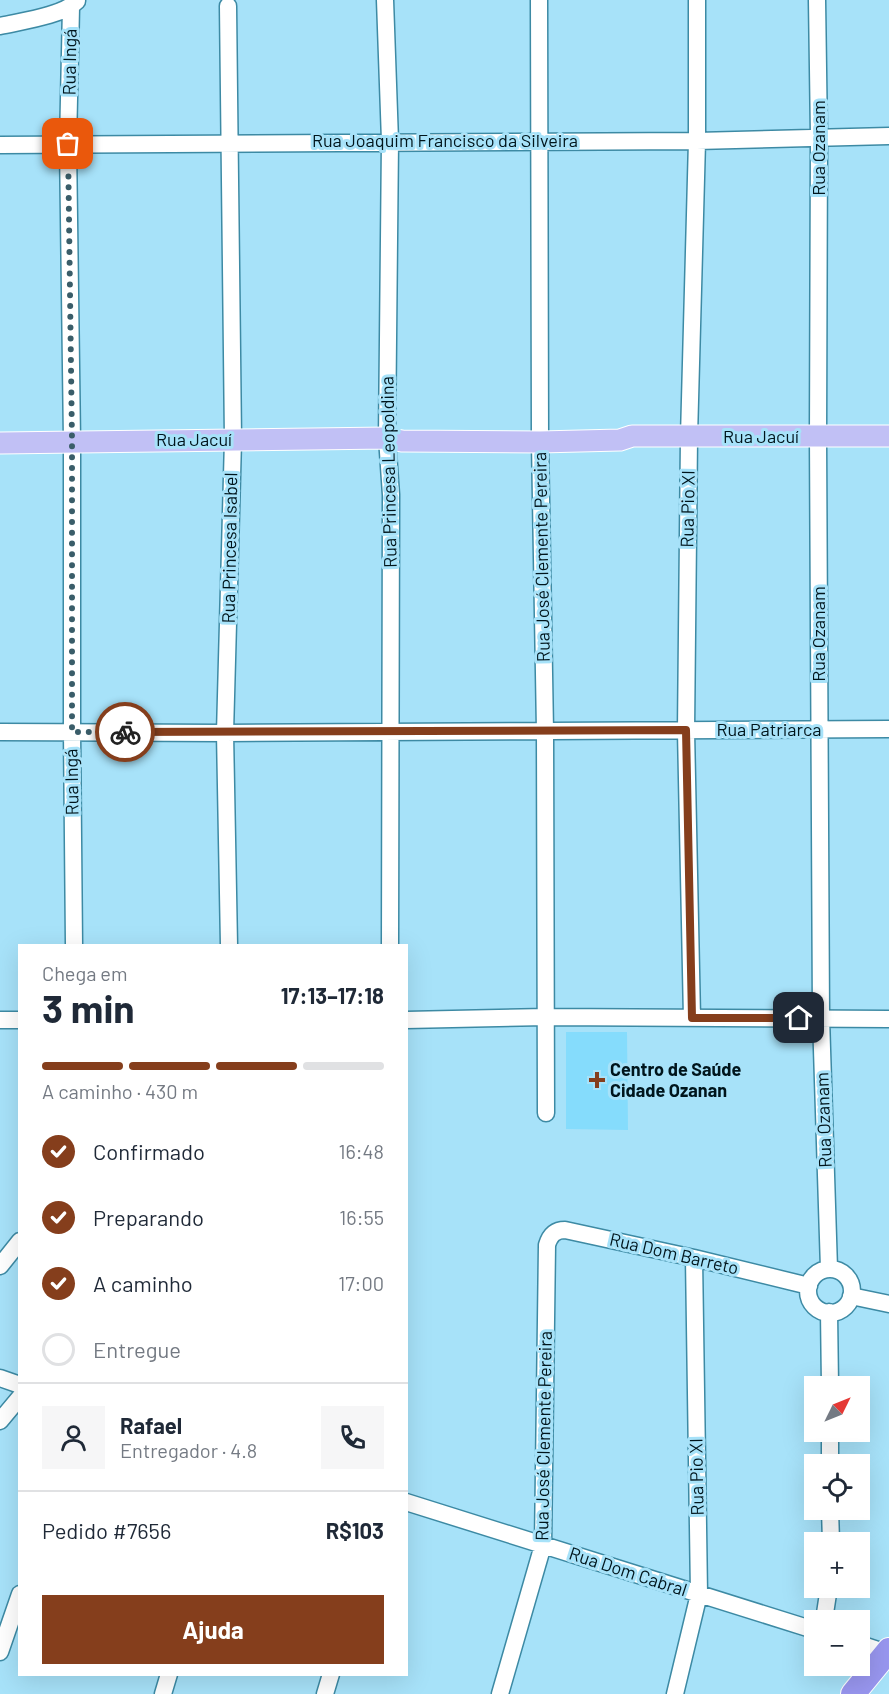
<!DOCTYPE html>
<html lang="pt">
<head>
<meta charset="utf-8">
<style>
	body { margin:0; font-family:Barlow,sans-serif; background:#f6f6f7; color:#1f2937; height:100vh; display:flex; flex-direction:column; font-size:22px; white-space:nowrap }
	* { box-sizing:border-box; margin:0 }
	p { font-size:20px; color:#747a83 }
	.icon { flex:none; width:33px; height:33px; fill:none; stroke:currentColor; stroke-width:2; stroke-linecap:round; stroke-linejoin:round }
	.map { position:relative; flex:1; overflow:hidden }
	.panel { position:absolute; left:18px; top:944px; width:390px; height:732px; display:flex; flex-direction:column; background:#fff; border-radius:0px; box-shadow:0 6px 24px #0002 }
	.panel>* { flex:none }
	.needle { width:39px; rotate:47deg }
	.controls { position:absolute; left:804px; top:1376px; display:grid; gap:12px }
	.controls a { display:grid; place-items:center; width:66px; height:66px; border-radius:0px; background:#fff; box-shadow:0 6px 24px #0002; font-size:30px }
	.pin { position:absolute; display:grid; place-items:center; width:51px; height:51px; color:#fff; margin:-26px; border-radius:12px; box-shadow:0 3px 9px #0006 }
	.courier { position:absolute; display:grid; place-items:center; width:60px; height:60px; margin:-30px; border:4px solid #853e1c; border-radius:50%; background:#fff; color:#222; box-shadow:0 2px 8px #0007 }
	.overview em { font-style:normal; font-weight:700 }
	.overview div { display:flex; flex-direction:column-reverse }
	.overview { display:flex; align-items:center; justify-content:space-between; height:102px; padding:0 24px }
	h1 { font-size:39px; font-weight:700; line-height:45px }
	.bar { display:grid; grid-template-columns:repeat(4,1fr); gap:9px 6px; align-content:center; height:72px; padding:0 24px }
	.bar i { height:8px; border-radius:4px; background:#e0e1e3 }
	.bar .selected { background:#853e1c }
	.bar p { grid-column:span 4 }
	.line { display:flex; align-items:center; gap:15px; padding:0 24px; border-top:2px solid #e0e1e3 }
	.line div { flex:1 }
	.round { display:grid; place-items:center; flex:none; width:63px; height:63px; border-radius:0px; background:#f6f6f7 }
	ol { padding:0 24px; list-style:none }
	li { display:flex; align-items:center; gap:18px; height:66px }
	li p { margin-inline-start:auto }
	li .icon { padding:6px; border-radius:50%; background:#853e1c; color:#fff; stroke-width:4 }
	li:last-child { color:#747a83 }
	li i { width:33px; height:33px; border:3px solid #e0e1e3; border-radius:50% }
	.cta { display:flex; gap:12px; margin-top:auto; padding:12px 24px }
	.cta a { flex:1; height:69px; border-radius:0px; background:#853e1c; color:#fff; font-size:24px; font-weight:700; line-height:69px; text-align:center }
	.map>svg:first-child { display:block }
</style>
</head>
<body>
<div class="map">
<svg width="889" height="1694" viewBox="0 0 889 1694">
	<rect width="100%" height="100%" fill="#a7e2f9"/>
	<path fill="#85dcfc" d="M566,1032H627L628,1130L566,1129Z"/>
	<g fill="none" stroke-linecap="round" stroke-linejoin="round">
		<g stroke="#3d8aa4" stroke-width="19">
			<path id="minor" d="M385,0L390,141L387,438L391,495L390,945
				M539,0L540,442L545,731L546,1113
				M817,0L819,137L818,437L821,1018L829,1269
				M228,6L233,440L225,733L229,945
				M71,7L68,144L72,441V732L74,945
				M0,26C22,21 62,16 77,1
				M0,145L697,141L889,136
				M0,732L225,733L889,729
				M692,1018L686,731L689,437L697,141V0
				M0,1020H20
				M406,1020L546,1017L889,1019
				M0,1266L20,1241
				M808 1291a22 22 0 1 1 44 0a22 22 0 1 1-44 0Z
				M851,1296L889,1304
				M829,1312L830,1386
				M0,1378L20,1385
				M0,1421L20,1397
				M830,1431V1464
				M406,1502L814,1630
				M830,1509L831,1542
				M824,1620L829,1587
				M860,1644L887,1653
				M0,1652L20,1594
				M163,1694L169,1674
				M325,1694L331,1674
				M500,1694L543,1545L547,1245C550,1235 555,1230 565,1230L694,1258L809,1286
				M675,1694L699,1594L694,1258"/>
		</g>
		<g stroke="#fff" stroke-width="23">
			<path id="major" d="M0,443L387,438L402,441L540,442L620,440L632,436H889"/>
		</g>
		<g stroke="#fff" stroke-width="26">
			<path id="highway" d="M853,1694L889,1650"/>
		</g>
		<use href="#minor" stroke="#fff" stroke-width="16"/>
		<use href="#major" stroke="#c1c0f5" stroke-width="21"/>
		<use href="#highway" stroke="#9896ef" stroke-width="24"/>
	</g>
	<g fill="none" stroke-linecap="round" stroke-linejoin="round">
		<path stroke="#3a5d69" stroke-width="6" stroke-dasharray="0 10.8" d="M68,144L72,441V732H125"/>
		<path stroke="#853e1c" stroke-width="8" d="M125,732L686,730L692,1018H799"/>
	</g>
	<path fill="#853e1c" stroke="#a7e2f9" stroke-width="2" d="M594 1071h6v6h6v6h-6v6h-6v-6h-6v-6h6z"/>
	<g text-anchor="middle" stroke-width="6" stroke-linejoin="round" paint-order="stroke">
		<g font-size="18" fill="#00151c" stroke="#a7e2f9">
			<text transform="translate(70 62) rotate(-89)" y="6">Rua Ingá</text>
			<text x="445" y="147">Rua Joaquim Francisco da Silveira</text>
			<text transform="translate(819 148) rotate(-90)" y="6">Rua Ozanam</text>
			<text x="761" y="443">Rua Jacuí</text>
			<text x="194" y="446">Rua Jacuí</text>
			<text transform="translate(389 472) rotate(-91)" y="6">Rua Princesa Leopoldina</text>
			<text transform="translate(688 509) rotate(-89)" y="6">Rua Pio XI</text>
			<text transform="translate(230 548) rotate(-89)" y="6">Rua Princesa Isabel</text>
			<text transform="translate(542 557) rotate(-91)" y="6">Rua José Clemente Pereira</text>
			<text transform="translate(819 634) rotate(-90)" y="6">Rua Ozanam</text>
			<text x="769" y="736">Rua Patriarca</text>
			<text transform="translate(72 782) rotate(-91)" y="6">Rua Ingá</text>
			<text transform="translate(824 1120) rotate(-92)" y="6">Rua Ozanam</text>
			<text transform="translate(674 1254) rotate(13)" y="6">Rua Dom Barreto</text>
			<text transform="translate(544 1436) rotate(-89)" y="6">Rua José Clemente Pereira</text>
			<text transform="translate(697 1477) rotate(-91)" y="6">Rua Pio XI</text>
			<text transform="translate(628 1572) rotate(18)" y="6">Rua Dom Cabral</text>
		</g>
		<g font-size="18" font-weight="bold" fill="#00151c" stroke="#a7e2f9" text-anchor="start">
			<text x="610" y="1076">Centro de Saúde<tspan x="610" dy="21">Cidade Ozanan</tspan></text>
		</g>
	</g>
</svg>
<div class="controls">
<a><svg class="needle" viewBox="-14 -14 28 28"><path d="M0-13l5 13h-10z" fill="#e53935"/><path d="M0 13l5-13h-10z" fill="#747a83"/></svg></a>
<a><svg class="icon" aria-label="locate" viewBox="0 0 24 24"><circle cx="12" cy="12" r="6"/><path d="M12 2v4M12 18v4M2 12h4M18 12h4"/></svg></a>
<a>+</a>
<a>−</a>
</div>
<div class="pin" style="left:68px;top:144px;background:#ea580c"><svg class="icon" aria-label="bag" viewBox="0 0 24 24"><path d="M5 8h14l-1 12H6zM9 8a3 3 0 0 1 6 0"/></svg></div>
<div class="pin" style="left:799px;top:1018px;background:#1f2937"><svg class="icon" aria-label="home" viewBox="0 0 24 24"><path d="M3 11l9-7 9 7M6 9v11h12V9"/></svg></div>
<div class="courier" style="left:125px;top:732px"><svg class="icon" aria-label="bike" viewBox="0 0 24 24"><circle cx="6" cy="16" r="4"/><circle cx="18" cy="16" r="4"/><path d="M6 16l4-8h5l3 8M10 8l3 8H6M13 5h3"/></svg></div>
<section class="panel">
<div class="overview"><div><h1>3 min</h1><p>Chega em</p></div><em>17:13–17:18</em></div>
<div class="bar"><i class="selected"></i><i class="selected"></i><i class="selected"></i><i></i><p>A caminho · 430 m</p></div>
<ol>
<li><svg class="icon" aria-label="check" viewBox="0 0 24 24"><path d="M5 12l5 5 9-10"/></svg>Confirmado<p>16:48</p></li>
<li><svg class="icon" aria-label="check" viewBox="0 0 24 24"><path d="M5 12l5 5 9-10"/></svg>Preparando<p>16:55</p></li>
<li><svg class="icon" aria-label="check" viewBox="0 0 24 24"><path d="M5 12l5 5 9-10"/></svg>A caminho<p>17:00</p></li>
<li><i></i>Entregue</li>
</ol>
<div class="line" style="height:108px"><a class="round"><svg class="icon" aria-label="person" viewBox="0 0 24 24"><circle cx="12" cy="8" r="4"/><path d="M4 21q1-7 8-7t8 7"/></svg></a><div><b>Rafael</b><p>Entregador · 4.8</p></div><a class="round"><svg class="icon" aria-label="phone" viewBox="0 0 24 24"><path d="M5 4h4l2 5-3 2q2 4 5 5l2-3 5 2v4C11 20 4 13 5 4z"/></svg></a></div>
<div class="line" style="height:78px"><div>Pedido #7656</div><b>R$103</b></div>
<div class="cta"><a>Ajuda</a></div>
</section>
</div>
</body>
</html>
